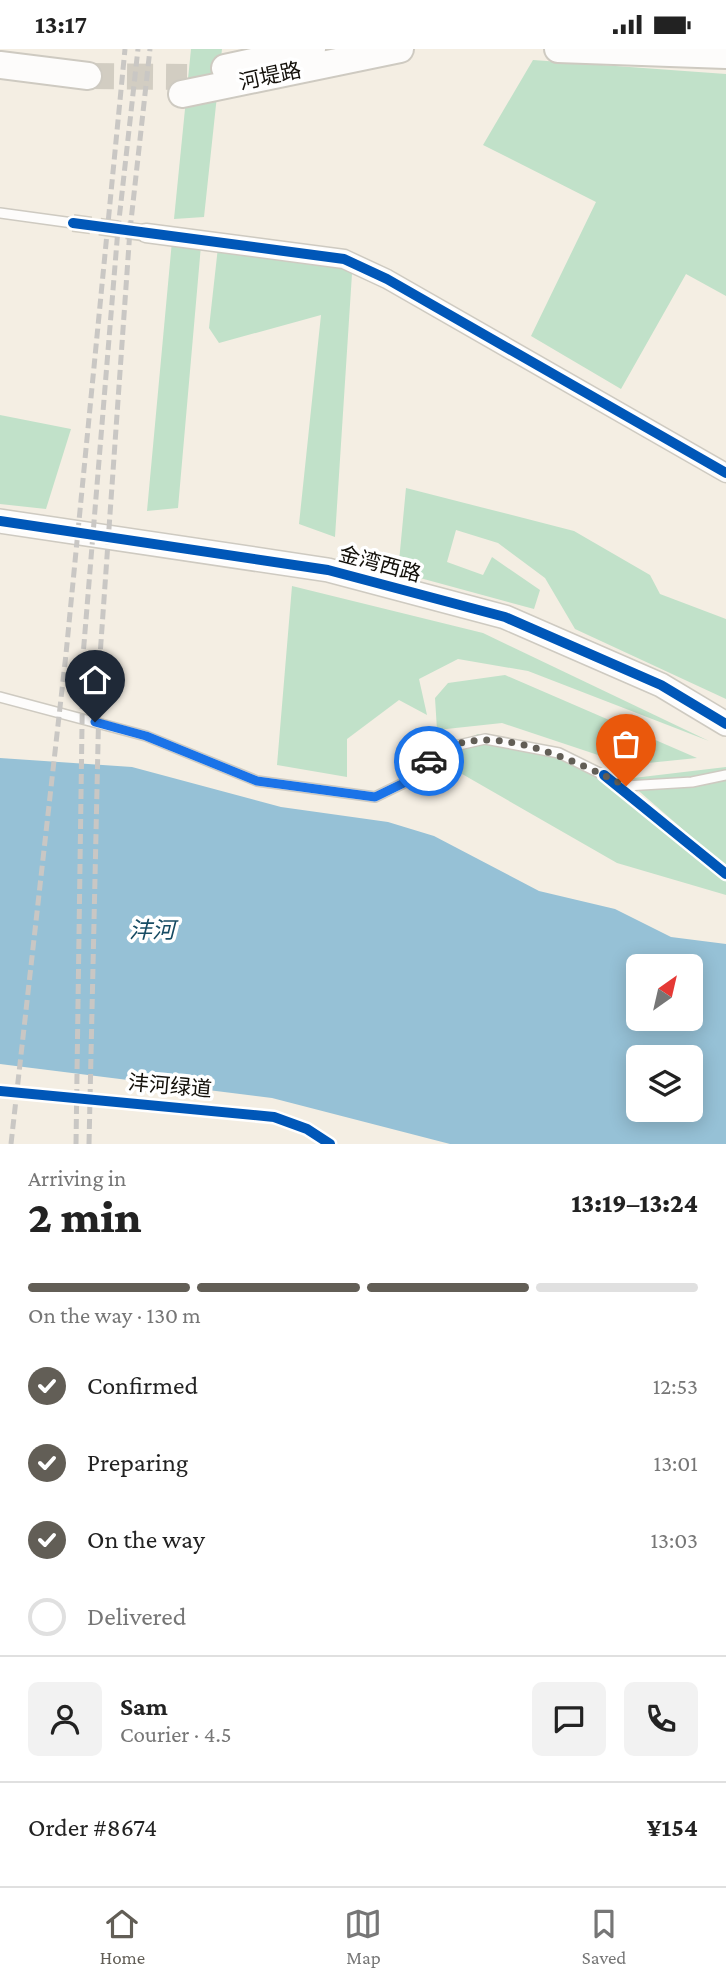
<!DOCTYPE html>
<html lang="en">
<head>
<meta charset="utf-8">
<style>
	body { margin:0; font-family:"Crimson Pro","Noto Sans SC",serif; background:#f2f2f2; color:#222; height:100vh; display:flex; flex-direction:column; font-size:26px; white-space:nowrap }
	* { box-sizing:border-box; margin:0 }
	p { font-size:23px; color:#767676 }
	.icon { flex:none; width:38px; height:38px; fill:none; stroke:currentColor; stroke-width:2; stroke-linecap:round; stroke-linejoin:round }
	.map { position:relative; height:1095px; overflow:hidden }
	.drawer { display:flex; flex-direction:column; background:#fff; flex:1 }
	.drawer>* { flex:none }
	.needle { width:46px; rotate:34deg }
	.fabs { position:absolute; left:626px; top:905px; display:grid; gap:14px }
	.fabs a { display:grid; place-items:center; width:77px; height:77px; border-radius:10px; background:#fff; box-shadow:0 4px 18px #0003; font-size:35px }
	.pin { position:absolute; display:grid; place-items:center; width:60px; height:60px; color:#fff; margin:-72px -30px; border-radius:50% 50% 50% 0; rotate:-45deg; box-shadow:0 0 7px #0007 }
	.pin .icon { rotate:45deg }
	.courier { position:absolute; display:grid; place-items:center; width:70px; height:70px; margin:-35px; border:5px solid #1a73e8; border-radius:50%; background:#fff; color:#222; box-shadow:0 2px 9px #0007 }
	.overview em { font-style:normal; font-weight:800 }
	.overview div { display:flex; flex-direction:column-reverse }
	.overview { display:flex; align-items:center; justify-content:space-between; height:119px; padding:0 28px }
	h1 { font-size:46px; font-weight:800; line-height:52px }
	.bar { display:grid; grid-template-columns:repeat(4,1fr); gap:10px 7px; align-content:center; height:84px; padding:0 28px }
	.bar i { height:9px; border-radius:5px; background:#e0e0e0 }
	.bar .current { background:#625e56 }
	.bar p { grid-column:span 4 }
	.line { display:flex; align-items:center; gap:18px; padding:0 28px; border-top:2px solid #e0e0e0 }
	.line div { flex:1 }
	.round { display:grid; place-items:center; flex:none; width:74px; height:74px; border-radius:10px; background:#f2f2f2 }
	ol { padding:0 28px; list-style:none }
	li { display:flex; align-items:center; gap:21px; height:77px }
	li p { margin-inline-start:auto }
	li .icon { padding:7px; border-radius:50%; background:#625e56; color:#fff; stroke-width:4 }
	li:last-child { color:#767676 }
	li i { width:38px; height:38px; border:4px solid #e0e0e0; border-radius:50% }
	.status { display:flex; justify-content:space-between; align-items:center; height:49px; padding:0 35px; background:#fff; direction:ltr }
	.status svg { height:19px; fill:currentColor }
	.tabs { display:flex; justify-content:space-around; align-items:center; height:98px; border-top:2px solid #e0e0e0; background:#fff; font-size:19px; color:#767676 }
	.tabs a { display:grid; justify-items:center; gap:4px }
	.tabs .current { color:#625e56 }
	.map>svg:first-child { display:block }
</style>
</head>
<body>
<div class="status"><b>13:17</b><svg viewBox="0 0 49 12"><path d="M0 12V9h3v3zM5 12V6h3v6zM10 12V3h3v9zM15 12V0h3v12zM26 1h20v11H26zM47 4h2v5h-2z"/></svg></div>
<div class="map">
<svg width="726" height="1095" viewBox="0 0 726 1095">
	<rect width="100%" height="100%" fill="#f4eee3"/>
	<path fill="#c1e1c9" d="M191,0H222L204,168L174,170Z
		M533,11L726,25V247L686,225L621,340L531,287L596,153L483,96Z
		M173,181L202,185L178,459L147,462Z
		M219,189L353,209L335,488L299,475L321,266L219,294L209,279Z
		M0,366L71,380L46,460L0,455Z
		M406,439L574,482L650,526L660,545L726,570V650L575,580L545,529L498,494L456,481L447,513L483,526L492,508L540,541L534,560L398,523Z
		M292,537L483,584L709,692L528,622L458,610L419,630L427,666L399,651L347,690V728L277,716Z
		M505,626L697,709L628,716L502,674L437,681L435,649L448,634Z
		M478,685L567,706L726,821V846L617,814L429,706Z
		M726,718V818L625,730Z"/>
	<path fill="#96c1d6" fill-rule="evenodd" d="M0,709L132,718L281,758L388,773L434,787L539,842L615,860L671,888L726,895V1095H450L272,1049L0,1015ZM639,917H691V970H639ZM639,1008H691V1060H639Z"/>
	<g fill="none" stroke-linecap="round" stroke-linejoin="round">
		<path stroke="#d2cdc2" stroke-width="18" stroke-dasharray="18 9" stroke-linecap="butt" d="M73,174L146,184"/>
		<path stroke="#d2cdc2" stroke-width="26" stroke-dasharray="26 13" stroke-linecap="butt" d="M88,27L187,28"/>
		<g stroke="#cecac1" stroke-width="12">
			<path id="service" d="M0,164L73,174
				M0,648L146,687L257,732L375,748L412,730L441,700L485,690L559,704L626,737L692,733L726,726"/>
		</g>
		<g stroke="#cecac1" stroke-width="21">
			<path id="minor" d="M146,184L344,210L387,230L726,424"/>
		</g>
		<g stroke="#cecac1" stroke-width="26">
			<path id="tertiary" d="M0,472L328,521L505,568L661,636L726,675"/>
		</g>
		<g stroke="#cecac1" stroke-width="30">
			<path id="secondary" d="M558,0L726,6
				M0,16L88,27
				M225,19L312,0
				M182,45L400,0"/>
		</g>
		<use href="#service" stroke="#fdfcfb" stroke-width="9"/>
		<use href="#minor" stroke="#fdfcfb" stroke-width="18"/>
		<use href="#tertiary" stroke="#fdfcfb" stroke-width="23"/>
		<use href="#secondary" stroke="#fdfcfb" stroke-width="26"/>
		<path stroke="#c9c7c4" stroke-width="5" stroke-dasharray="10 5" stroke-linecap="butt" d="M11,1095L66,605L125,0
			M76,1095L83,607L118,180L138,0
			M89,1095L100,607L130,181L150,0"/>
		<g stroke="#fff" stroke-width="15">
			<path id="cycleway" d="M73,174L344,210L387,230L726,424
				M0,472L328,521L505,568L661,636L726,675
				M604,726L726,825
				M0,1042L274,1068L307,1080L330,1095"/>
		</g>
		<use href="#cycleway" stroke="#0057b8" stroke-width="10"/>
	</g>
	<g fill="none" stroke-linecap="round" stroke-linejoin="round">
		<path stroke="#625e56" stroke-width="7" stroke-dasharray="0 12.6" d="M429,712C479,663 574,712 626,737"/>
		<path stroke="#1a73e8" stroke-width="9" d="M95,673L146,687L257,732L375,748L412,730L429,712"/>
	</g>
	<g text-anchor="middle" stroke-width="7" stroke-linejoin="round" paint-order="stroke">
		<g font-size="21" fill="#13100a" stroke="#fff">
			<text transform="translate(270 27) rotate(-12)" y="7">河堤路</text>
			<text transform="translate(380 515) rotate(15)" y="7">金湾西路</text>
			<text transform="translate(170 1037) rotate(5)" y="7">沣河绿道</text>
		</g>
		<g font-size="23" font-style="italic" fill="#174c64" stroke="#fff">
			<text x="152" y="889">沣河</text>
		</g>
	</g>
</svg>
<div class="fabs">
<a><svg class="needle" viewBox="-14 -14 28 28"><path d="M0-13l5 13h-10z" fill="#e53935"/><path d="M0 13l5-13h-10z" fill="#767676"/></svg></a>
<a><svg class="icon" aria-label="layers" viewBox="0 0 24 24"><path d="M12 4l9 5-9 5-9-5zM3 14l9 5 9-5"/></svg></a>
</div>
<div class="pin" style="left:626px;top:737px;background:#ea580c"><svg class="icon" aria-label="bag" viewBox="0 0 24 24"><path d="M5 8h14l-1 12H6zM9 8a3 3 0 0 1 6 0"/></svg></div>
<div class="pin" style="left:95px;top:673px;background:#1f2937"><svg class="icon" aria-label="home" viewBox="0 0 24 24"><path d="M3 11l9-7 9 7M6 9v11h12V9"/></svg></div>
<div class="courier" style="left:429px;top:712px"><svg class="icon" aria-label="car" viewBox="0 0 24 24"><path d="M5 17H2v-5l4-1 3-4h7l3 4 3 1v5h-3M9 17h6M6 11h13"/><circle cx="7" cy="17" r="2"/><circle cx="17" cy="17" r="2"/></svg></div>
</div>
<section class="drawer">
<div class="overview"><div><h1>2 min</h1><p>Arriving in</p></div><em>13:19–13:24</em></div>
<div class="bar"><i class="current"></i><i class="current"></i><i class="current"></i><i></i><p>On the way · 130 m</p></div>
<ol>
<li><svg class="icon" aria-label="check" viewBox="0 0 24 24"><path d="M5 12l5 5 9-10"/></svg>Confirmed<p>12:53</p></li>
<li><svg class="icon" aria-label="check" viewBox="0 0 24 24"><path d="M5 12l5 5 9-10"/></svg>Preparing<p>13:01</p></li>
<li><svg class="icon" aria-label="check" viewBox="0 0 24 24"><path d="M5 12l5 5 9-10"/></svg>On the way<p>13:03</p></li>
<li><i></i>Delivered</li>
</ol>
<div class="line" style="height:126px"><a class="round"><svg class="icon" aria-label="person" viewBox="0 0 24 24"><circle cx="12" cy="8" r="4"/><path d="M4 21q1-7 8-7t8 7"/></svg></a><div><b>Sam</b><p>Courier · 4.5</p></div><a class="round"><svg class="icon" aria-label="chat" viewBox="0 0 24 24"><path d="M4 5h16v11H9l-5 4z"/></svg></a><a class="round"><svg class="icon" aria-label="phone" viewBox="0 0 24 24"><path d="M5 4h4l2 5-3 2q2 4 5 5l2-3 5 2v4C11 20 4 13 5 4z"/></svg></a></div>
<div class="line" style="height:91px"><div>Order #8674</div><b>¥154</b></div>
</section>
<nav class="tabs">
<a class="current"><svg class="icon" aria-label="home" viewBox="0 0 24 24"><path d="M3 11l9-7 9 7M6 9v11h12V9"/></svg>Home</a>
<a><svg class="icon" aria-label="map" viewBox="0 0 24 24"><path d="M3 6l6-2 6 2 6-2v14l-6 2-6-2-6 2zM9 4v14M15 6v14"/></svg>Map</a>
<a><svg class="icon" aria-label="saved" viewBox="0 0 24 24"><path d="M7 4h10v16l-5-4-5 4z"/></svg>Saved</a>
</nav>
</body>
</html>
